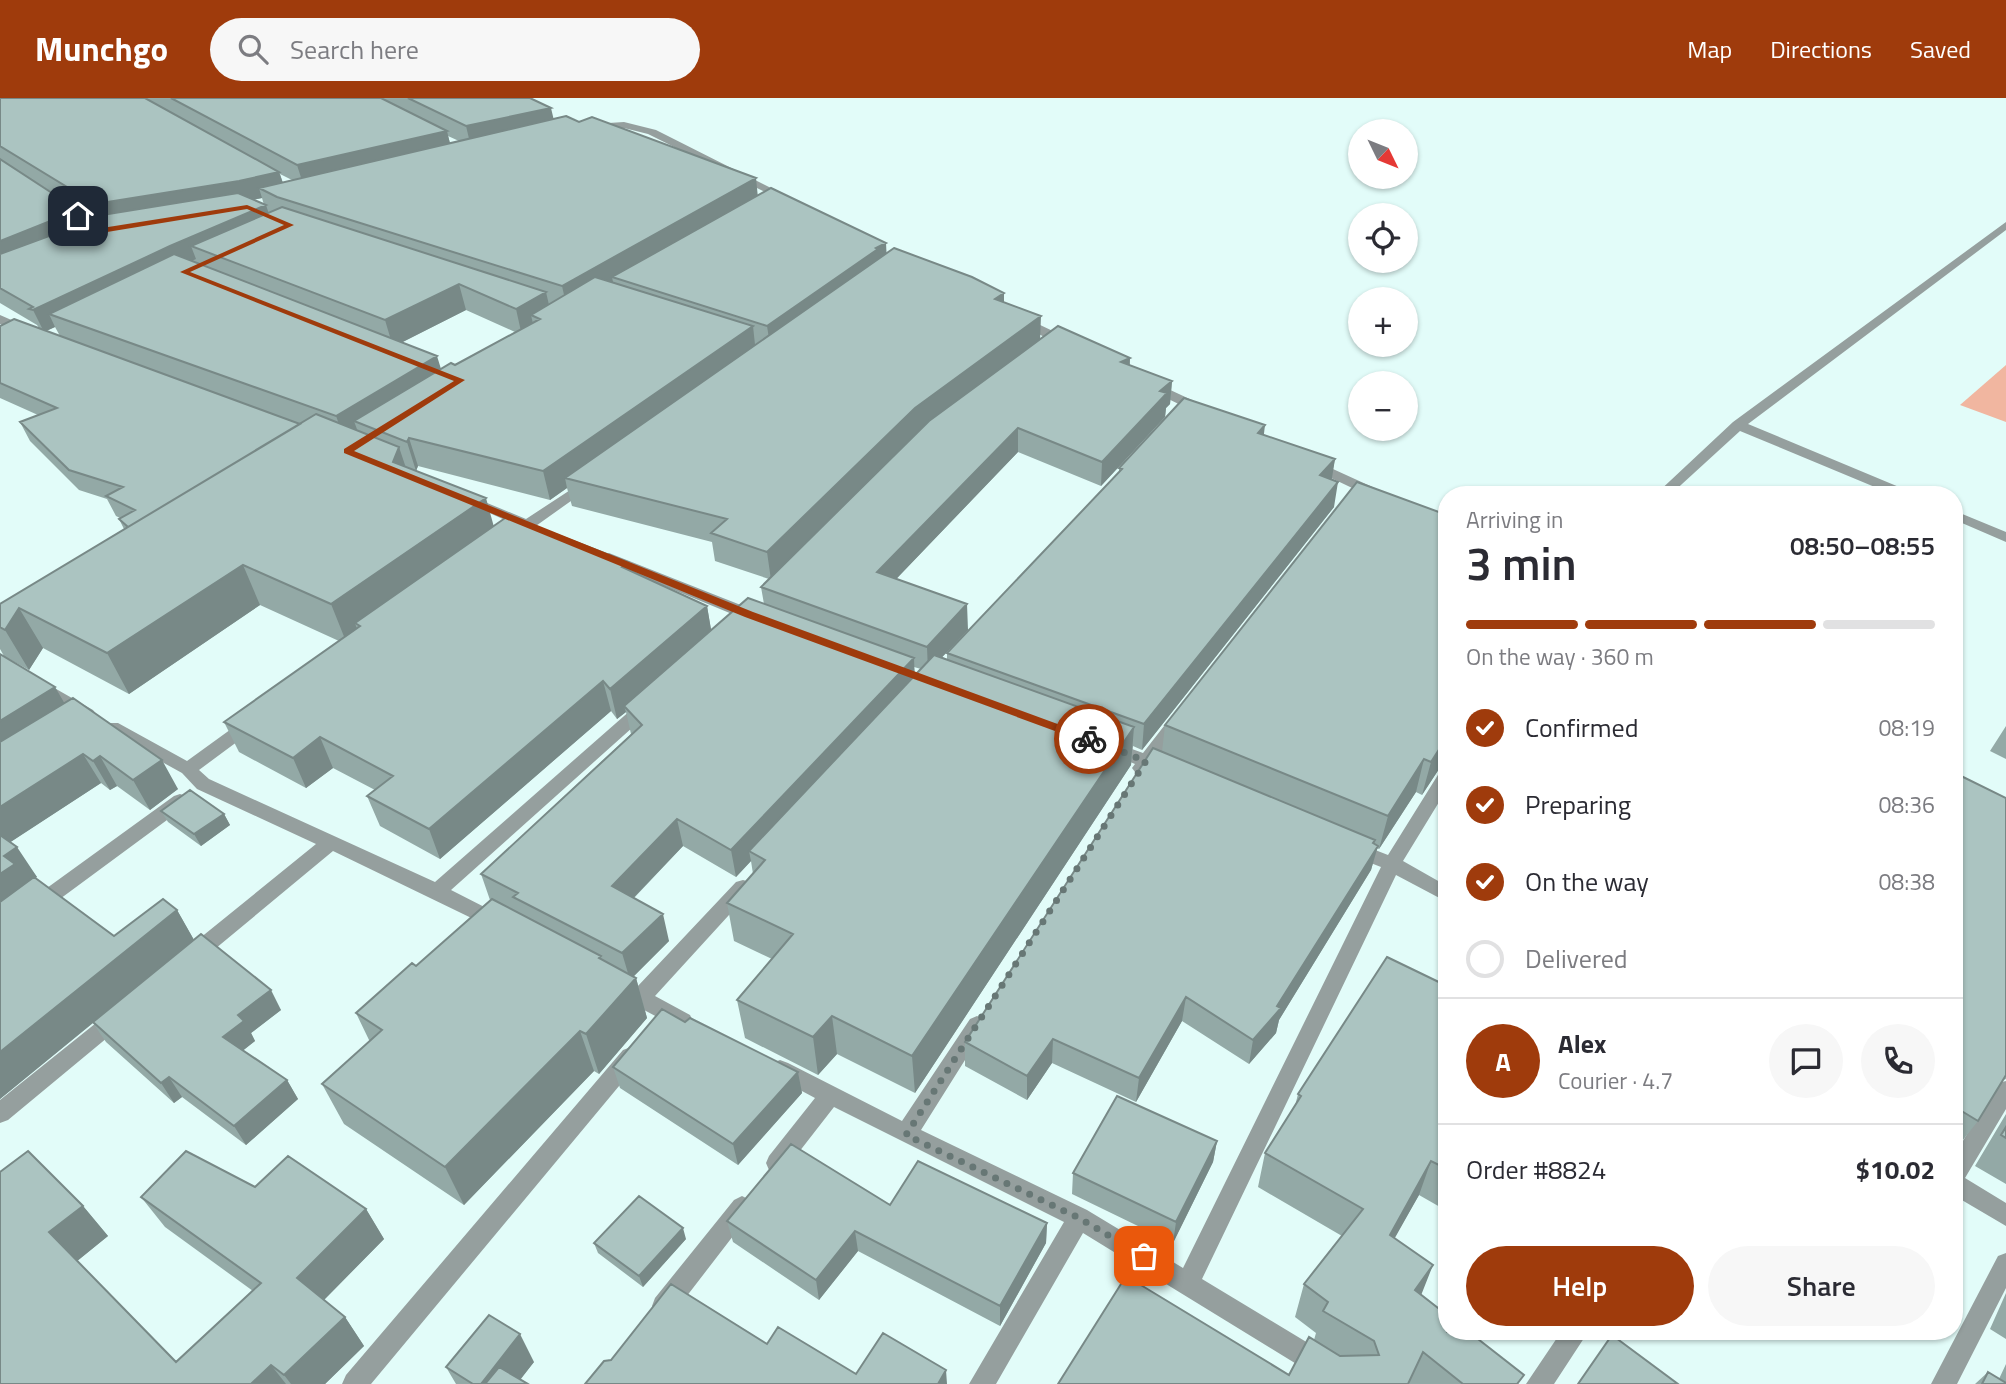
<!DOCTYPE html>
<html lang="en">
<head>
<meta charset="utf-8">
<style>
	body { margin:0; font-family:"Titillium Web",sans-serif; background:#f7f7f7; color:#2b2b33; height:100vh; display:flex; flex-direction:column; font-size:26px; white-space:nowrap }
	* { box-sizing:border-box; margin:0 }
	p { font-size:23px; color:#7c7c81 }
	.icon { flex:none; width:38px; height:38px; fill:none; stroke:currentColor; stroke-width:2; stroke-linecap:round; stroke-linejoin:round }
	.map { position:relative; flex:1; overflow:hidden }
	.sheet { position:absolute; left:1438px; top:388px; width:525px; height:854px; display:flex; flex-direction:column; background:#fff; border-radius:28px; box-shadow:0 2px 5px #0004 }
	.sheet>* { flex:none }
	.needle { width:46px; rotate:133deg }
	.fabs { position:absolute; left:1348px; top:21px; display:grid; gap:14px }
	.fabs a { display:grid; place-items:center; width:70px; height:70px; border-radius:50%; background:#fff; box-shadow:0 2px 5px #0004; font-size:35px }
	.pin { position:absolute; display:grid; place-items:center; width:60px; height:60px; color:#fff; margin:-30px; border-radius:14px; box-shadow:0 4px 10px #0006 }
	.courier { position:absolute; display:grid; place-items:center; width:70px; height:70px; margin:-35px; border:5px solid #9f3b0c; border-radius:50%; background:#fff; color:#222; box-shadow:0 2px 9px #0007 }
	.overview em { font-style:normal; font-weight:600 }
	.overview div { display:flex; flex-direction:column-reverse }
	.overview { display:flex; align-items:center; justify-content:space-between; height:119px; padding:0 28px }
	h1 { font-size:46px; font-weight:600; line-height:52px }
	.bar { display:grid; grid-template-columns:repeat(4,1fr); gap:10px 7px; align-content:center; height:84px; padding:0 28px }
	.bar i { height:9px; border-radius:5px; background:#e1e1e2 }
	.bar .current { background:#9f3b0c }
	.bar p { grid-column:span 4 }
	.line { display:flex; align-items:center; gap:18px; padding:0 28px; border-top:2px solid #e1e1e2 }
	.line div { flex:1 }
	.round { display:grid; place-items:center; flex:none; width:74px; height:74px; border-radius:37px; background:#f7f7f7 }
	ol { padding:0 28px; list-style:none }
	li { display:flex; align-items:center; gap:21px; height:77px }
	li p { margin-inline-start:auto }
	li .icon { padding:7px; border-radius:50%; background:#9f3b0c; color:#fff; stroke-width:4 }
	li:last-child { color:#7c7c81 }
	li i { width:38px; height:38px; border:4px solid #e1e1e2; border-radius:50% }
	.primary-button { display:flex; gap:14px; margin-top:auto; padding:14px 28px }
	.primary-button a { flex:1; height:80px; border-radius:42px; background:#9f3b0c; color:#fff; font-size:28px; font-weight:600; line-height:80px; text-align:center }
	.primary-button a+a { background:#f7f7f7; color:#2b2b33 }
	header { display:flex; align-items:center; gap:42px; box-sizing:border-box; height:98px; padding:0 35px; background:#9f3b0c; color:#fff }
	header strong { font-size:33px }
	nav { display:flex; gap:38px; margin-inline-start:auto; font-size:24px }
	.search { width:490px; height:63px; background:#f7f7f7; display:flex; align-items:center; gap:18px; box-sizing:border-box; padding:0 24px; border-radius:38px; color:#7c7c81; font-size:26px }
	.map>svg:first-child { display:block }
</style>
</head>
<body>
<header>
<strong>Munchgo</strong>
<div class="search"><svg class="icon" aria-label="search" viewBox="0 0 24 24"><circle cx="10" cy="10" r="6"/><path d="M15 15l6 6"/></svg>Search here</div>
<nav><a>Map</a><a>Directions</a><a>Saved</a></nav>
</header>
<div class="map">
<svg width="2006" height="1286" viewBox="0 0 2006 1286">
	<rect width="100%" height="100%" fill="#e2fcf9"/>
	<path fill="#f1b6a0" d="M2006,267V324L1960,307Z"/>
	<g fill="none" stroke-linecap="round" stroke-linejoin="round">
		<path fill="#959f9e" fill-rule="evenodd" d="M624,24L656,32L795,102L785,104L648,36L624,30L593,32L588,29L593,26Z
			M2006,124V132L1748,326L1911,394L1913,397H1894L1740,333L1670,397H1655L1733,324Z
			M0,217L32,231L34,234L28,238L0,226Z
			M1019,217L1074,243L1075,246L1069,250L1064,249L1015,224V218Z
			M1151,283L1209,310L1211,313L1209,316H1199L1146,290V284Z
			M1311,361L1379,392L1381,395L1374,399L1369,398L1306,368V362Z
			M587,381L592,382L594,385L592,388L533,430L518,437L511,433L516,427L463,403L465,400H475L526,421Z
			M1955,413L2006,434V444L1955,422Z
			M609,455L761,515L763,519L761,523H749L604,463L601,460Z
			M0,559L93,612L96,616L93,620H81L0,571Z
			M646,602L655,608L652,612L451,792L504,819L507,824L504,829L497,832L490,829L333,753L198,865L191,867L184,865L181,859L184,853L316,746L197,691L182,675L106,633L103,629L106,625H118L187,663L245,621H257L260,625L257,629L199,672L209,681L435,784L640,604Z
			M1177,617L1186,623L1157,661L1171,667L1174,671L1171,675L1165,677L1149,672L1141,676L1135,674L1132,670L1135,666L1104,653L1101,649L1110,643L1143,655L1171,619Z
			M1447,670V691L1403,763L1447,788V804L1396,777L1202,1181L1361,1277L1365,1286H1329L1083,1135L996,1286H969L1064,1124L834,1009L785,1072L777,1075L769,1072L766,1065L769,1058L815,1000L772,977L769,971L772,965L780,962L788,965L902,1023L970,921L977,918L984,921L987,927L921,1032L1087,1112L1183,1170L1381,769L1345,755L1343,750L1345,745L1352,743L1388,757L1441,672Z
			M180,696L186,698L189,703L186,708L7,840L0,843V824L174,698Z
			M743,782L750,784L753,789L750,794L655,898L690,917L693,923L690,929L683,932L676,929L614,896L611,890L614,884L621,882L637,889L736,784Z
			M118,910L125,913L128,919L125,925L8,1022L0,1025V1002L111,913Z
			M631,949L639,952L642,958L639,964L371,1286H342L346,1277L623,952Z
			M2006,983V1011L1965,1080L2006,1105V1128L1955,1098V1056L1998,985Z
			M742,1098L750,1102L754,1109L750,1116L673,1216L664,1220L655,1216L652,1208L655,1200L734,1102Z
			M2006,1155V1190L1957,1286H1931L1998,1158Z
			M1561,1234H1588L1554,1286H1526Z"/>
	</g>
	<path fill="#93a9a6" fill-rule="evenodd" d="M0,0H530L554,21L758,97L887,155L1004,195V204L1040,240L1130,260V267L1172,283L1170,306L1166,310L1165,319L1101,388L1018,354L896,481L968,532L942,559L947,561V555L1119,374V370L1264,337L1335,361L1331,381L1334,409L1142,652L1133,648L1131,667L915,995L837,956L818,977L745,940L737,902L772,861L734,843L727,805L753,776L751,763L736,779L683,748L634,800L669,843L633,879L636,880L647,920L599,976L594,973L464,1107L344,1026L322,986L370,944L356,915L416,868L490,802L481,776L631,636L626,614L617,621L611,613L440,761L380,728L367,698L375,692L333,670L306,690L239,654L224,624L339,543L260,507L129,596L43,550L29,572L9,561L65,605L178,691L150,712L117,688L110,692L101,685L10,744L37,779L35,780L114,838L177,812L194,842L281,912L251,935L255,943L243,952L287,982L298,1001L246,1047L182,999L174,1005L106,944L93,925L0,1001V556L4,558L0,551V506L124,431L119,421L120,420L116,418L107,401L79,392L30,343L20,324L38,317L0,300V228L39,230L37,227L0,205ZM448,38L459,43L450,45ZM19,74L92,119L83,123L78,112ZM280,76L292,82L283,85ZM262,100L264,107L253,102ZM466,212L515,234L455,267L441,271L402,244ZM55,229L60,238L46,233ZM418,368L550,402L567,390L572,408L712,444L715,463L769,481L761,489L764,506L711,532L707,508L630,473L628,464L494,428L416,373ZM914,569L921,571L915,577Z
		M1447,417V668L1439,671L1422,697L1416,694L1379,751L1377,750L1371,772L1279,922L1276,935L1249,966L1182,923L1136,1004L1052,965L1027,1002L965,968V944L1162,654L1165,627Z
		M2006,628V661L1990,653Z
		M1955,675L2006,981L2003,982L1978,1023L1955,1052Z
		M1447,683V711L1440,707Z
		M161,713L224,716L230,727L201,748L168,724Z
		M685,924L798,974L802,995L738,1067L620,990L613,969Z
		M1447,928V1113L1419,1097L1394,1140L1421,1196L1519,1286H1410L1289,1277L1314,1242L1316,1235L1295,1219L1304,1186L1342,1138L1258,1089L1265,1055L1295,1008L1298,996Z
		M2006,1016V1086L1975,1068Z
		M1217,1043L1213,1064L1173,1145L1072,1096L1073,1075Z
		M255,1089L366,1111L384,1141L324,1202L345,1219L364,1248L325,1286H0L83,1108L108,1138L77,1163L176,1264L253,1193L165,1129L141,1099Z
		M890,1107L1047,1125L1046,1145L1000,1228L858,1153L819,1202L733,1144L727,1123Z
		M686,1141L643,1189L598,1155L594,1145Z
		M2006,1195V1241L1990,1231Z
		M534,1264L520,1281L528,1286H456L446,1269Z
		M2006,1266V1286H1975L1988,1274L1999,1281Z"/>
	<path fill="#788987" d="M551,10L556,31L471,49L466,28Z
		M447,33L452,54L304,89L297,67Z
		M279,74L286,94L259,90L262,100L246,103L104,126L95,106Z
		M756,80L758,100L612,179L613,184L567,210L562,188Z
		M266,107L273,128L191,148L196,161L179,169L49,216L55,229L44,234L33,212L170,148Z
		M78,112L87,132L0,168V143Z
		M886,145L887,164L770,247L767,228L876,150Z
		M459,186L466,212L393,249L385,222Z
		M546,194L552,220L540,221L531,217L534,230L522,238L516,211Z
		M1004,195V221L995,201Z
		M1041,218L1040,244L771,482L767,454L915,310Z
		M753,228L756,256L565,380L567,390L550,402L543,373Z
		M437,258L445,284L354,323L359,337L346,345L336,318Z
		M1130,260L1128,283L1121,264Z
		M1172,283L1170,306L1166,310L1165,319L1101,388L1102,364L1160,293Z
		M1265,327L1262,352L1258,335Z
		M1018,330V354L879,499L877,474Z
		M409,340L418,368L416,373L407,344Z
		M399,349L412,388L393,364Z
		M1335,361L1331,386L1320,377Z
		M1338,384L1334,409L1142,652L1144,626Z
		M486,400L497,440L355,525L359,537L347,546L331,506Z
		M628,464L635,494L622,469Z
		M243,467L260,507L129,596L107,555Z
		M967,506L968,532L928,574L927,549Z
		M707,508L712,537L624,608L626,614L617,621L610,591Z
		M19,510L43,550L29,572L5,532Z
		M914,560L915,587L749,753L751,763L736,779L731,752Z
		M603,583L611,613L440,761L429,731Z
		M55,589L72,618L0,664V623Z
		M1134,629L1131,667L915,995L912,958Z
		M320,639L333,670L306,690L293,660Z
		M1447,639V668L1439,671L1422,697L1431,664Z
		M83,656L101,685L0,751V709Z
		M100,658L117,688L110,692L93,663Z
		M1424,661L1416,694L1379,751L1388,718Z
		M162,662L178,691L150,712L133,682Z
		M224,716L230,727L201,748L194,736Z
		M677,721L683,748L619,815L612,788Z
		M1375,742L1371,759L1378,748L1371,772L1279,922L1276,935L1249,966L1253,942L1277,908Z
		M17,749L37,779L28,784L0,821V776L4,758Z
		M177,812L194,842L0,1001V954Z
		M663,816L669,843L630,882L622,855Z
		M636,880L647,920L599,976L586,936Z
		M271,892L281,912L251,935L255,943L235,959L223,939L238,917Z
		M1186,899L1182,923L1136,1004L1139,980Z
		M1447,914V927L1446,929L1441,925Z
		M832,918L837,956L818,977L813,939Z
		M580,933L594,973L464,1107L445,1069Z
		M1053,941L1052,965L1027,1002V978Z
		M798,974L802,995L738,1067L733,1046Z
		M169,979L182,999L174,1005L161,985Z
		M287,982L298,1001L246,1047L234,1028Z
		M1217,1043L1213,1064L1173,1145L1176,1124Z
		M1431,1063L1419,1097L1378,1170L1390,1137Z
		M83,1108L108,1138L76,1164L49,1134Z
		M366,1111L384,1141L317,1209L297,1180Z
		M1047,1125L1046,1145L1000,1228V1208Z
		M683,1130L686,1141L643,1189L639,1178Z
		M855,1133L858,1153L819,1202L816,1182Z
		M1433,1167L1420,1200L1415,1192Z
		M345,1219L364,1248L325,1286H291L284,1277Z
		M520,1236L534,1264L517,1286H481Z
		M271,1267L286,1286H251Z
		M946,1272L947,1286H938Z"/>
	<path fill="#abc4c1" stroke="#788987" stroke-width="2" d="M0,0H145L279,74L239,83L95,106L0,48Z
		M171,0H381L447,33L297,67Z
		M408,0H530L551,10L466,28Z
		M566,18L579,24L592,19L756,80L562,188L277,99L259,90Z
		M0,61L78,112L0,143Z
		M771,90L886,145L876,150L878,151L767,228L612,179Z
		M238,95L266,107L170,148L33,212L29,211L33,209L0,190V156L49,138L96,118Z
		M282,109L546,194L516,211L459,186L385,222L191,148Z
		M894,150L972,179L1004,195L995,201L1041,218L915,310L767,454L711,435L727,421L565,380Z
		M174,156L437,258L336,318L49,216Z
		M595,179L753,228L543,373L409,340L407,344L354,323L451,265L455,267L540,221L531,217Z
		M14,221L300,326L128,429L119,421L135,412L106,398L123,389L69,372L20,324L57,310L0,285V228Z
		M1058,228L1130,260L1121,264L1172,283L1160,293L1167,295L1102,364L1018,330L877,474L967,506L927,549L761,489L929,323Z
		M1184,300L1265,327L1258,335L1335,361L1320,377L1338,384L1144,626L947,555L1122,371L1119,370Z
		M316,316L399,349L393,364L486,400L331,506L243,467L107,555L19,510L5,532L0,529V506Z
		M1357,384L1447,417V639L1431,664L1424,661L1388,718L1165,627Z
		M508,418L628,464L622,469L707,508L610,591L603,583L429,731L367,698L393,678L320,639L293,660L224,624L360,528L355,525Z
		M748,500L914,560L731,752L677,721L612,788L663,816L622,855L513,799L518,795L481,776L642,627L624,608Z
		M0,556L55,589L0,623Z
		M934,557L1134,629L912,958L832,918L813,939L737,902L793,836L727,805L765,762L749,753Z
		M73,600L162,662L133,682L100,658L93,663L83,656L0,709V644Z
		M1153,650L1375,742L1373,745L1378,748L1277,908L1281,910L1253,942L1186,899L1139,980L1053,941L1027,978L965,944Z
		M1955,675L2006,700V977L1978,1023L1955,1009Z
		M190,692L224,716L194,736L161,713Z
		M0,737L17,749L4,758L15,766L0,776Z
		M34,779L114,838L163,801L177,812L0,954V804Z
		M492,801L601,858L599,860L636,880L586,936L580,933L445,1069L322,986L382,932L356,915L412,865L416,868Z
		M201,836L271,892L238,917L244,923L223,939L287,982L234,1028L169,979L161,985L93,924Z
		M1387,859L1447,888V914L1441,925L1447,928V1071L1431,1063L1390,1137L1433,1167L1415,1192L1447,1217V1234H1469L1524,1277L1517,1286H1463L1423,1254L1408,1286H1058L1126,1178L1289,1277L1309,1239L1340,1258L1379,1257L1374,1243L1323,1213L1328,1204L1304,1186L1363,1111L1265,1055L1301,998L1298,996Z
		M662,911L685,924L690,920L798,974L733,1046L613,969Z
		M1117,998L1217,1043L1176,1124L1073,1075Z
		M2006,1029V1040L2001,1037Z
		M791,1046L890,1107L918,1063L1047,1125L1000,1208L855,1133L816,1182L727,1123Z
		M28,1053L83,1108L49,1134L176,1264L261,1185L141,1099L186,1053L255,1089L288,1058L366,1111L297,1180L345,1219L284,1277L271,1267L251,1286H0V1074Z
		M639,1098L683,1130L639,1178L594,1145Z
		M671,1186L767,1246L778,1229L856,1276L883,1235L946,1272L938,1286H585L604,1263L611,1262Z
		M489,1217L520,1236L481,1286H473L446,1269Z
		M1612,1237L1678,1286H1578Z
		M499,1269L528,1286H485Z
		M1988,1274L2006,1285V1286H1982Z"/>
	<path fill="#9f3b0c" d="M247,107L294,127L190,174L465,282L354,353L753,514L1093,639V644H1085L745,519L344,355V351L454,283L180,174L284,127L247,111L101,135L74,118L80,116L102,130Z"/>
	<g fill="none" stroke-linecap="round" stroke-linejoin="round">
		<path stroke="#677775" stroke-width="7" stroke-dasharray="0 12.6" d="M1089,641L1146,663L906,1037L1079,1120L1144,1158"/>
	</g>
</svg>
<div class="fabs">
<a><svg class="needle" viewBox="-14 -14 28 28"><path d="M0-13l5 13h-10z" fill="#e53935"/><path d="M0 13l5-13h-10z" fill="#7c7c81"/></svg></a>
<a><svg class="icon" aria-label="locate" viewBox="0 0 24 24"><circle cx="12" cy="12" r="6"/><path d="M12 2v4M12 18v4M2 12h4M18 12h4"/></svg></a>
<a>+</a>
<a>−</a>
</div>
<div class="pin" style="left:1144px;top:1158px;background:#ea580c"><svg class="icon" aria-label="bag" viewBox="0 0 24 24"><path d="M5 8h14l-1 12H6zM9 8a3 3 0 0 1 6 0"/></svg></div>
<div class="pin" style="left:78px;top:118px;background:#1f2937"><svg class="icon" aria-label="home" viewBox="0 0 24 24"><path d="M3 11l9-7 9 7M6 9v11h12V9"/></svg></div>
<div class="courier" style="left:1089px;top:641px"><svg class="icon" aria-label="bike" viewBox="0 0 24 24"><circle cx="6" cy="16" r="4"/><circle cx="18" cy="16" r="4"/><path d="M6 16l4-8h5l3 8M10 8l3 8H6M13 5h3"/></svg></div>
<section class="sheet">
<div class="overview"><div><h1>3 min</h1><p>Arriving in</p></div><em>08:50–08:55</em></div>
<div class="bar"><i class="current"></i><i class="current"></i><i class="current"></i><i></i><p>On the way · 360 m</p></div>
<ol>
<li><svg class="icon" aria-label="check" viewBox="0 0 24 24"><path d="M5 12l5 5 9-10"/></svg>Confirmed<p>08:19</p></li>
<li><svg class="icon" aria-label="check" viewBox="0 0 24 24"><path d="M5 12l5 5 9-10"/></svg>Preparing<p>08:36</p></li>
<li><svg class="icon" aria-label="check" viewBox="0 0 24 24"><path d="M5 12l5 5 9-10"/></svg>On the way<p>08:38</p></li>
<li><i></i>Delivered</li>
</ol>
<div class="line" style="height:126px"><b class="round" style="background:#9f3b0c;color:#fff">A</b><div><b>Alex</b><p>Courier · 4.7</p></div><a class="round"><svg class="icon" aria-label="chat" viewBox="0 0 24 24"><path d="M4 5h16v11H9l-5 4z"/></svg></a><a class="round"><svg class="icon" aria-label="phone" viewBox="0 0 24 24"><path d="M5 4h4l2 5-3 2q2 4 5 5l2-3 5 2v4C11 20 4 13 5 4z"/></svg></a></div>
<div class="line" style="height:91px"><div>Order #8824</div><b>$10.02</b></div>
<div class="primary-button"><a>Help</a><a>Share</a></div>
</section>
</div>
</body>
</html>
